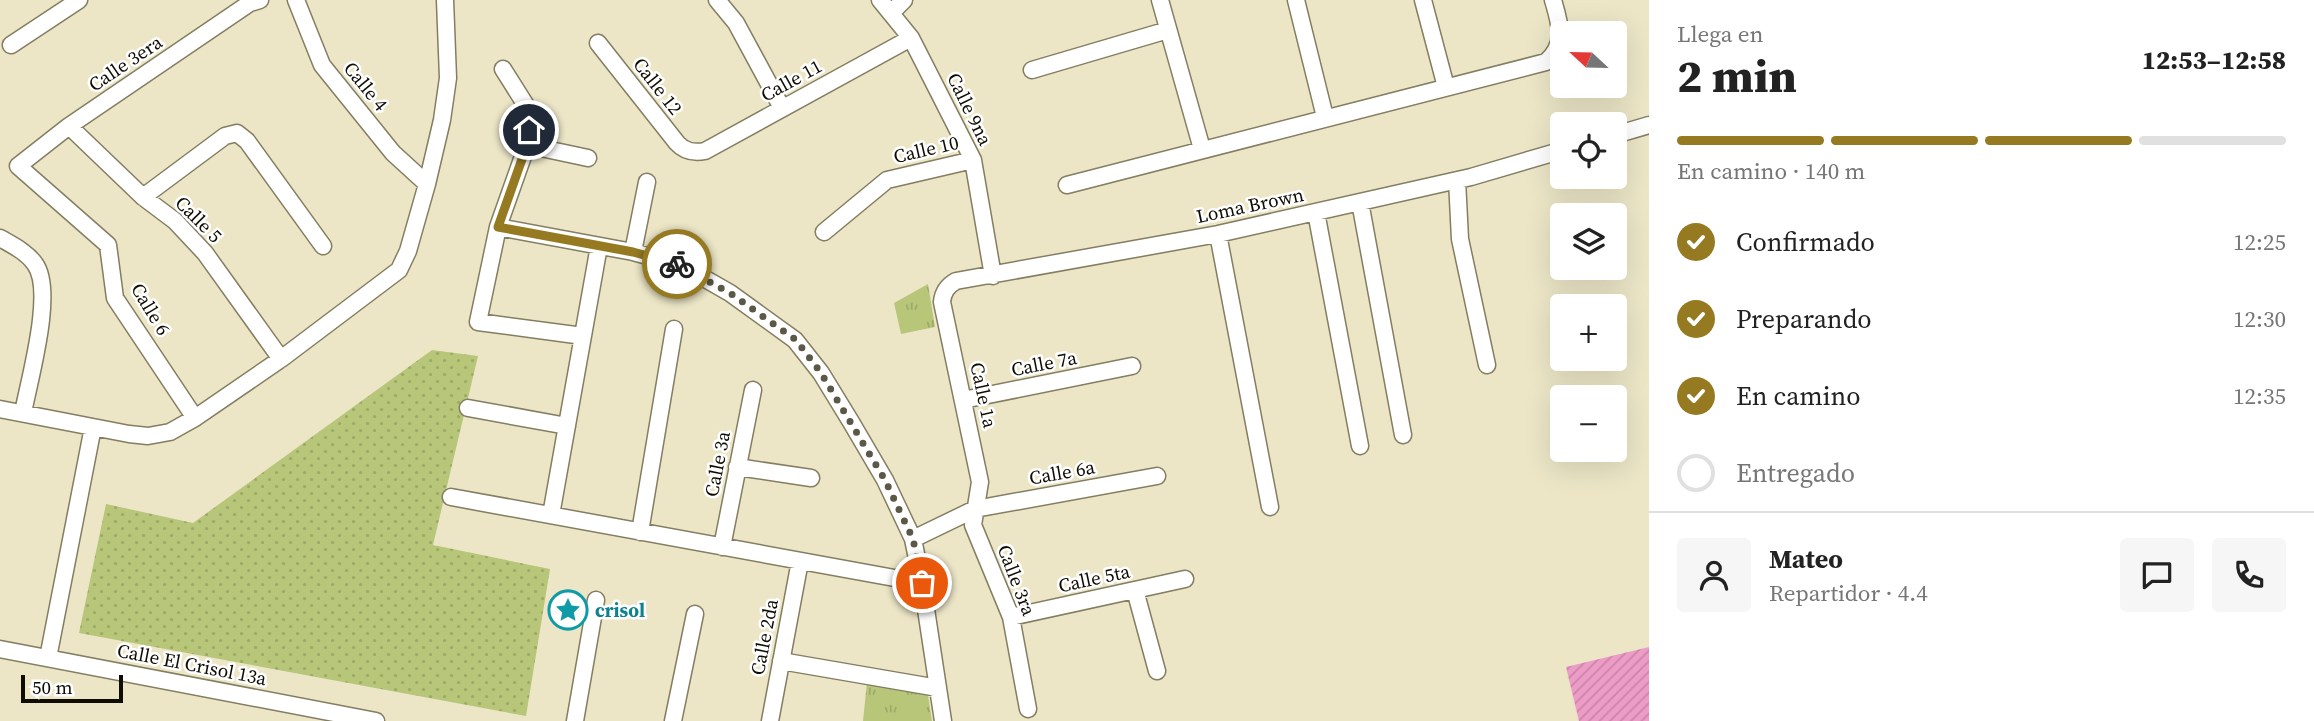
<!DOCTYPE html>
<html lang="es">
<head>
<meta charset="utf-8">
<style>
	body { margin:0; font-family:"Source Serif 4",serif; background:#f6f6f6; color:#222; height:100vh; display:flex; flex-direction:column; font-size:26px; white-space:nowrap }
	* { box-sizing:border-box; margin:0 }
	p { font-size:23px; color:#767676 }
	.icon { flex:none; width:38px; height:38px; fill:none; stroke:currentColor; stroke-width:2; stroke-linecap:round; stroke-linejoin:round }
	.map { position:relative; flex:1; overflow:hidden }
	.side { display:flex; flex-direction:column; background:#fff; width:665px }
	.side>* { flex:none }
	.needle { width:46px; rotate:292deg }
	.buttons { position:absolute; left:1550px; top:21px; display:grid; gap:14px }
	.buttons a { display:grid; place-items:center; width:77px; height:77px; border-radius:7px; background:#fff; box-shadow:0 7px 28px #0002; font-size:35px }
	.scale { position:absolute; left:21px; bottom:18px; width:102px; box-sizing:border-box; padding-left:7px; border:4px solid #0e0c03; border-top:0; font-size:19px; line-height:24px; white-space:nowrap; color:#0e0c03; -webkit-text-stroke:5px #fff; paint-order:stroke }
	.pin { position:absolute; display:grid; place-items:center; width:60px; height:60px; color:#fff; margin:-30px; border:4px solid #fff; border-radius:50%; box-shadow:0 2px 7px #0007 }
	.courier { position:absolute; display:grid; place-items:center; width:70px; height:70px; margin:-35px; border:5px solid #967a21; border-radius:50%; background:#fff; color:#222; box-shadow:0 2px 9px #0007 }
	.headline em { font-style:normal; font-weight:800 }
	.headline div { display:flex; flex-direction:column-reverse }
	.headline { display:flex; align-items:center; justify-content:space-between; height:119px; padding:0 28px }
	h1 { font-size:46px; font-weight:800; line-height:52px }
	.bar { display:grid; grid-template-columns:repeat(4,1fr); gap:10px 7px; align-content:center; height:84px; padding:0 28px }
	.bar i { height:9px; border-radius:5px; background:#e0e0e0 }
	.bar .on { background:#967a21 }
	.bar p { grid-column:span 4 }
	.line { display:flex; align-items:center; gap:18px; padding:0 28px; border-top:2px solid #e0e0e0 }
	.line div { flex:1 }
	.round { display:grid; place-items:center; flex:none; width:74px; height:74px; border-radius:7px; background:#f6f6f6 }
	ol { padding:0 28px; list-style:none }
	li { display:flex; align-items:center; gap:21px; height:77px }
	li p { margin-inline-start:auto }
	li .icon { padding:7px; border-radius:50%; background:#967a21; color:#fff; stroke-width:4 }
	li:last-child { color:#767676 }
	li i { width:38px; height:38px; border:4px solid #e0e0e0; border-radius:50% }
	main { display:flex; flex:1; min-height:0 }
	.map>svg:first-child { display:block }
</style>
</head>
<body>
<main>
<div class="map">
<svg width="1649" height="721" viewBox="0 0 1649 721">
	<defs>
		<pattern id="grass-dots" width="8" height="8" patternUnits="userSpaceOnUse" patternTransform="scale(1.75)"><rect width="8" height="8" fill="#b7c679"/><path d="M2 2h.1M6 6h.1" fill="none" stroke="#9ca967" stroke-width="1.8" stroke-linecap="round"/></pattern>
		<pattern id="park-tufts" width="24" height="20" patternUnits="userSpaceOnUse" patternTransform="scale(1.75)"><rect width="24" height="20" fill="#b7c679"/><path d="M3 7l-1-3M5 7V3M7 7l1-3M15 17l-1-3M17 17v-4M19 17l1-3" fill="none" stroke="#9ca967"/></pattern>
		<pattern id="building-hatch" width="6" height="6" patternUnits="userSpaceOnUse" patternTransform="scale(1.75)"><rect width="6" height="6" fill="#ed9cc7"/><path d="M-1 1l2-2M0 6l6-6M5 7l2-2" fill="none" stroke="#ca85a9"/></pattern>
		<filter id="shadow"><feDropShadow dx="4" dy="4" stdDeviation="2" flood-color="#0004"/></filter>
	</defs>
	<rect width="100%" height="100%" fill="#ece6c7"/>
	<path fill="url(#grass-dots)" d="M432,350L478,356L433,545L550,569L526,716L79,633L106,504L193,523Z"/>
	<path fill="url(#park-tufts)" d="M928,284L935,327L901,334L894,303Z
		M867,682L928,695L932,721H863Z"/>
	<path fill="url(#building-hatch)" filter="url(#shadow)" d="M1649,647V721H1579L1566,667Z"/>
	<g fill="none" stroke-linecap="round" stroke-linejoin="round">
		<g stroke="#837d61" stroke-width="19">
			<path id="minor" d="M296,0L322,65L393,153L427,184
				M717,0L736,23L782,108
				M880,0L911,38L973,160L993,276
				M1160,0L1202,149
				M1296,0L1325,117
				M1423,0L1446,87
				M891,13L904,0
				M598,43L677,143C685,152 694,153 705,151L911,38
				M11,45L79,0
				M503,69L532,115L527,145L498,227L478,322L583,336
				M1032,70L1168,30
				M69,126L143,197L175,221L205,253L281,359
				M1615,135L1649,125
				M527,145L588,158
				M1457,180L1460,239L1487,365
				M1067,185L1546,62C1567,44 1560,24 1553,0
				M143,197L225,136L237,133L247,141L323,246
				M1360,202L1403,435
				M1316,212L1360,446
				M498,227L633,252L681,265L730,293L795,340L821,373L851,422L885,480L913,539L922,583L943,721
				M824,232L887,180L973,160
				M1218,234L1270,507
				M0,238C12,245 27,252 35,264C55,291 29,380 23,413
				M633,252L647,182
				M963,400L1132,366
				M468,408L567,426
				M0,409L129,434L148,436L170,432L195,418L281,359L399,270L408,251L427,184L442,120L448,78L445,0
				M195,418L115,298L108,245L18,166L69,126L250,3L260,0
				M737,467L811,478
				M451,497L922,583
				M551,515L599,246
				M640,532L674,329
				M913,539L975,509L1157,476
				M722,547L753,390
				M1135,590L1157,671
				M1011,617L1185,579
				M0,649L376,721
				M48,658L93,427
				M781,661L938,688
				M1028,709L1011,617L973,525L980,482L942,302C943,292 947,286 956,281L1218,234L1471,177L1563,150
				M575,721L596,600
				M673,721L695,614
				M770,721L800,561"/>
		</g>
		<use href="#minor" stroke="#fff" stroke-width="16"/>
	</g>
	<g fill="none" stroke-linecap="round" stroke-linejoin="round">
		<path stroke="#5c5848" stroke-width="7" stroke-dasharray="0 12.6" d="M677,264L730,293L796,340L821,373L885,480L913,539L922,583"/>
		<path stroke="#967a21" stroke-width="9" d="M529,130L527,145L498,227L633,252L677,264"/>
	</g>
	<defs>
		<g id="sight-ring" transform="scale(2.0125)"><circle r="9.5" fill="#fff" stroke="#0f9aa8" stroke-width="1.5"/><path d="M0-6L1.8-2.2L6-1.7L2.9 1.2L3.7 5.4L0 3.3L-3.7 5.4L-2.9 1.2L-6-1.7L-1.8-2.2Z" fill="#0f9aa8"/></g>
	</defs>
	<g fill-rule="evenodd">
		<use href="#sight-ring" x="568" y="610"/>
	</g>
	<g text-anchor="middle" stroke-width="5" stroke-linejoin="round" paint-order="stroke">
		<g font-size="19" fill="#0e0c03" stroke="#fff">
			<text transform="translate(125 63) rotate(-34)" y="7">Calle 3era</text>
			<text transform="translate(791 80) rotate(-29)" y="7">Calle 11</text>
			<text transform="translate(366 86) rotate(51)" y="7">Calle 4</text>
			<text transform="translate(658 86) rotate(52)" y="7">Calle 12</text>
			<text transform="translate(970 109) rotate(64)" y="7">Calle 9na</text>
			<text transform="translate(926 149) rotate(-13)" y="7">Calle 10</text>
			<text transform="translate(1250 205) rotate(-12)" y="7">Loma Brown</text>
			<text transform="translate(199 219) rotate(45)" y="7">Calle 5</text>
			<text transform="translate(151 309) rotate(59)" y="7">Calle 6</text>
			<text transform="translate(1044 363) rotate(-11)" y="7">Calle 7a</text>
			<text transform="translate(984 395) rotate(78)" y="7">Calle 1a</text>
			<text transform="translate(717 464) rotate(-79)" y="7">Calle 3a</text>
			<text transform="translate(1062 472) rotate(-10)" y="7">Calle 6a</text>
			<text transform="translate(1094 578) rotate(-12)" y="7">Calle 5ta</text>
			<text transform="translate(1017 580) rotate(69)" y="7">Calle 3ra</text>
			<text transform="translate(764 637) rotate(-79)" y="7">Calle 2da</text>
			<text transform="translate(192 664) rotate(11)" y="7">Calle El Crisol 13a</text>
		</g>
		<g font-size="19" font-weight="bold" fill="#0d838f" stroke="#fff" text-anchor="start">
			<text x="595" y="617">crisol</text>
		</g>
	</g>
</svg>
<div class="buttons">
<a><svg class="needle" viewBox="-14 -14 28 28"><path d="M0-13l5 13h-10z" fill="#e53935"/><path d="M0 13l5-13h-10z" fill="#767676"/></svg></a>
<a><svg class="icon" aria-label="locate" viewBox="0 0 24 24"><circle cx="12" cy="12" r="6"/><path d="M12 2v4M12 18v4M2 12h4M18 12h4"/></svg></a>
<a><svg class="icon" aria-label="layers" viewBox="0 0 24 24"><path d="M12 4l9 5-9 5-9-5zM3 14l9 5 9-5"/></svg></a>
<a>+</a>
<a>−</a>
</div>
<div class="scale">50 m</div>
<div class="pin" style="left:922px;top:583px;background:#ea580c"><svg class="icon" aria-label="bag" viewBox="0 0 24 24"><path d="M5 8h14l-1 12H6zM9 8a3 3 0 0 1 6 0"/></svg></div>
<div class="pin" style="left:529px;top:130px;background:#1f2937"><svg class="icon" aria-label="home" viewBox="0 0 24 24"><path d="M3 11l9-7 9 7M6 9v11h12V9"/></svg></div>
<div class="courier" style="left:677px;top:264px"><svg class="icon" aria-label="bike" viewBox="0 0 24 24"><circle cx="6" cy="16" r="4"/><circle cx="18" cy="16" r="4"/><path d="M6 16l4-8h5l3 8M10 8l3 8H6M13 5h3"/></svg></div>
</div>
<section class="side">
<div class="headline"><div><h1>2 min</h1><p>Llega en</p></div><em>12:53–12:58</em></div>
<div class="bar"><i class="on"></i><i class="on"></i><i class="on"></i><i></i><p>En camino · 140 m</p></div>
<ol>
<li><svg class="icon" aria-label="check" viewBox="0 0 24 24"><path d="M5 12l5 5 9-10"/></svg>Confirmado<p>12:25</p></li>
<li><svg class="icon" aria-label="check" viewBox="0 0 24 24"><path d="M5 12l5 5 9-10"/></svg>Preparando<p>12:30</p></li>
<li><svg class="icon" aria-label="check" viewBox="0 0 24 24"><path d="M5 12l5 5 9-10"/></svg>En camino<p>12:35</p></li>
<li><i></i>Entregado</li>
</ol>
<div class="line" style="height:126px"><a class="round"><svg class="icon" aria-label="person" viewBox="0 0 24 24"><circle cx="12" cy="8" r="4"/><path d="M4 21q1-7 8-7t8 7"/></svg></a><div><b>Mateo</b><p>Repartidor · 4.4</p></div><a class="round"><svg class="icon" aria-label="chat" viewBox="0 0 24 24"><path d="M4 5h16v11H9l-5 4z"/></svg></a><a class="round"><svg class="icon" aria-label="phone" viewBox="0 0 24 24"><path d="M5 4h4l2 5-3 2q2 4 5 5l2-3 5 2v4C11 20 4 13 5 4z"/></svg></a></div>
</section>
</main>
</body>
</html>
